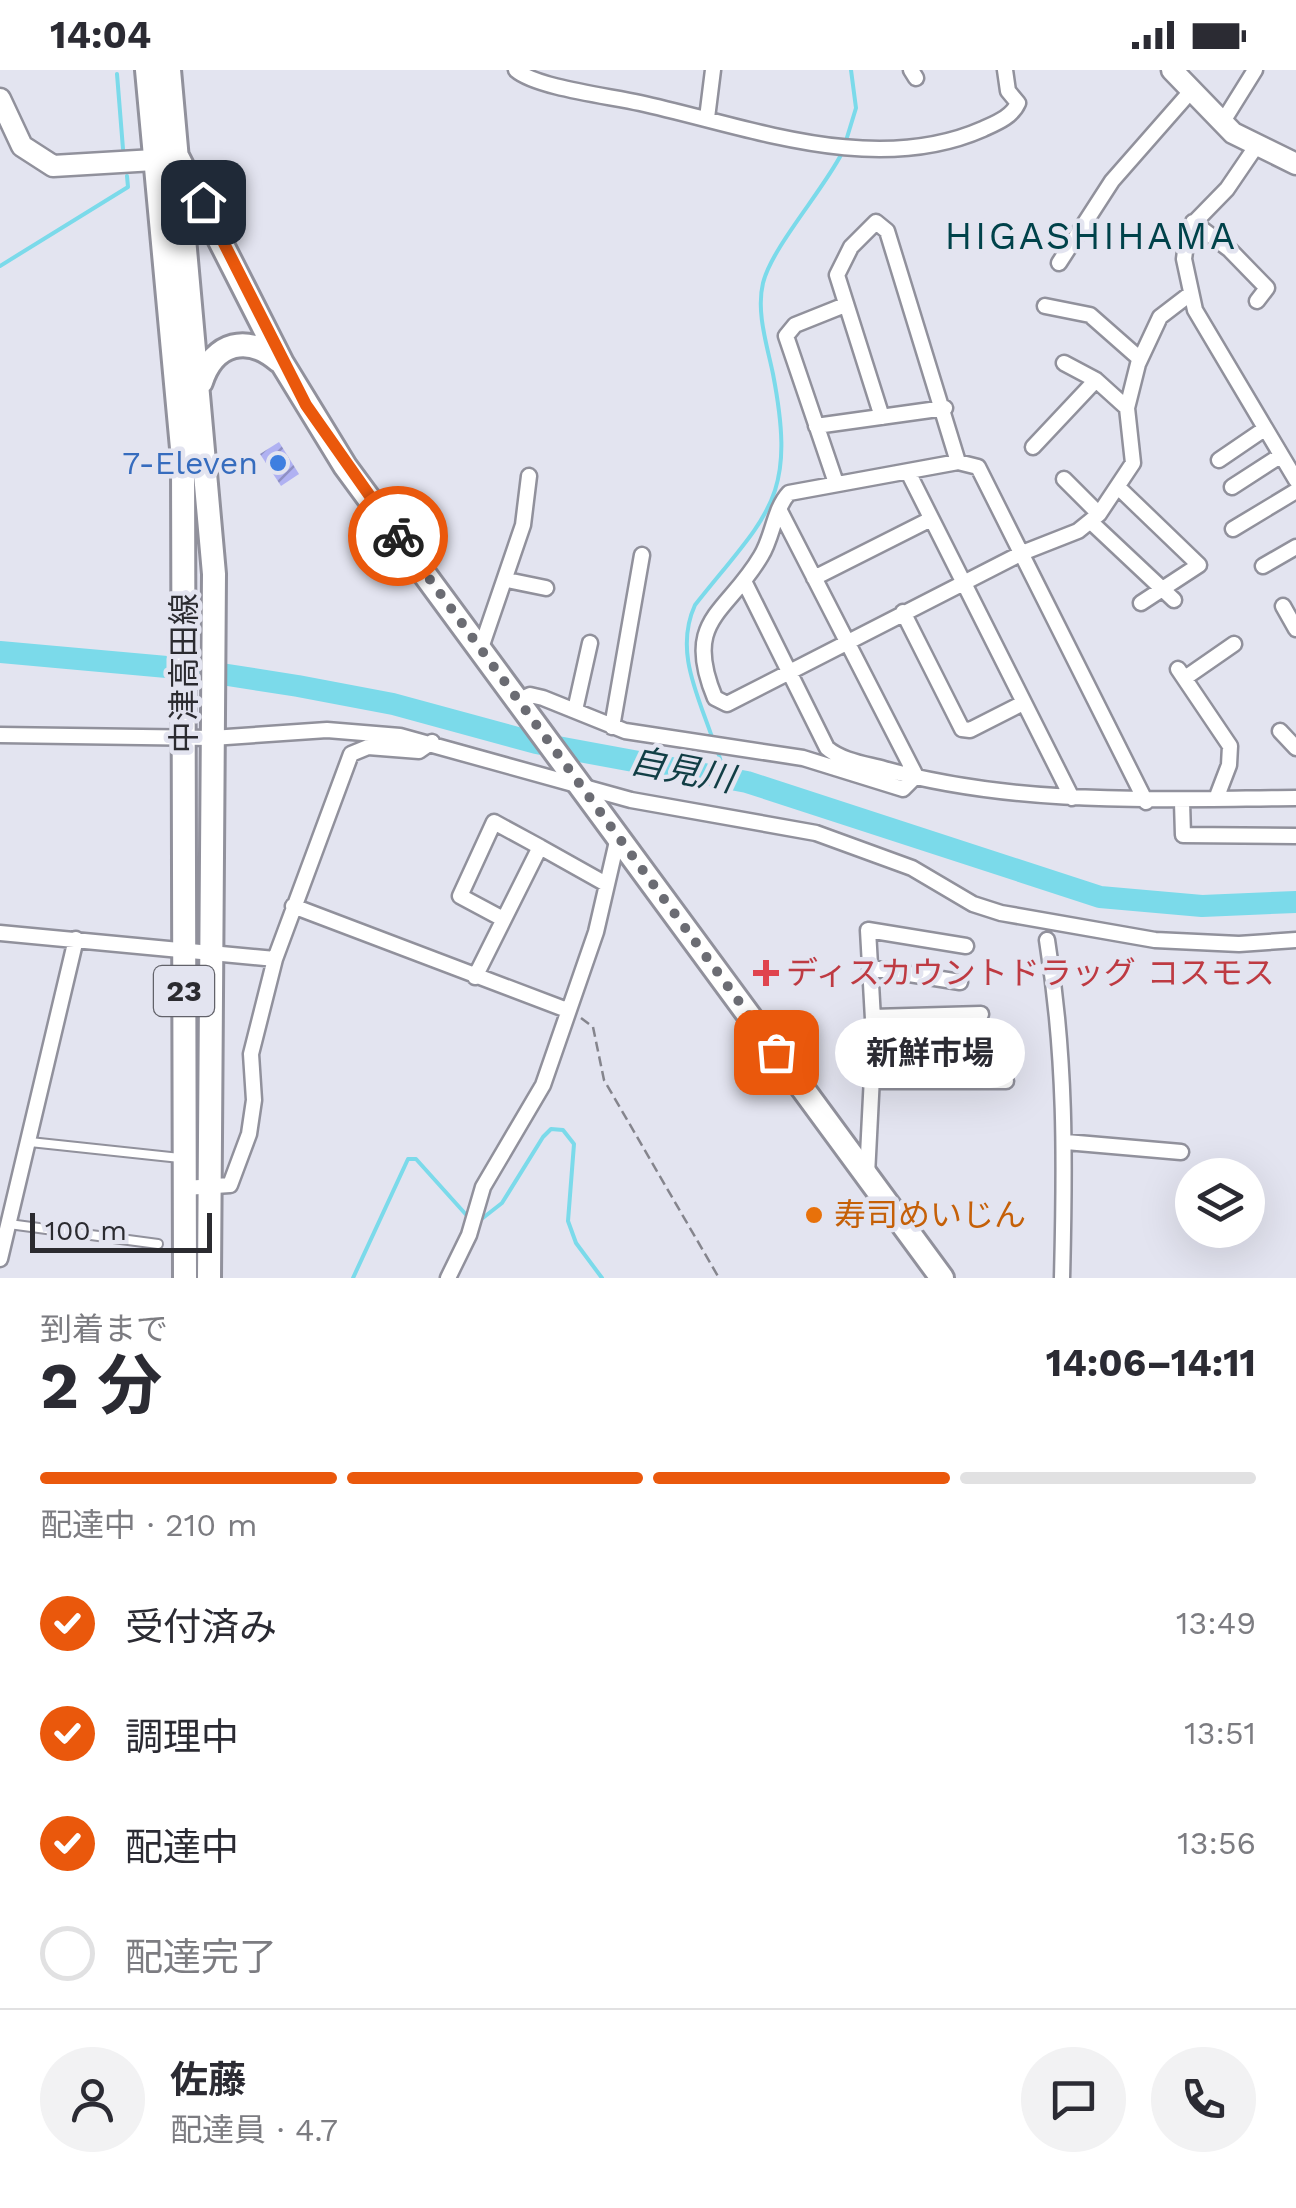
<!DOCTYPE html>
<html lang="ja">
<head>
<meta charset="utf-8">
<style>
	body { margin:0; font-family:"Work Sans","Noto Sans JP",sans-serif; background:#f2f2f3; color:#2b2b33; height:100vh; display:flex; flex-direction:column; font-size:38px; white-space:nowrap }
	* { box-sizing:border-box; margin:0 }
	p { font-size:32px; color:#7c7c81 }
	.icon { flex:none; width:55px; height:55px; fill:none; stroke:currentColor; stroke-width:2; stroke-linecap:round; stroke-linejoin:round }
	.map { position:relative; height:1208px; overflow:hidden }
	.side { display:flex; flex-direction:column; background:#fff; flex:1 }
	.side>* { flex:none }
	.controls { position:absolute; left:1175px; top:1088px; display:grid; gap:20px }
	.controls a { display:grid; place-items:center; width:90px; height:90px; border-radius:50%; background:#fff; box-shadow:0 10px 40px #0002; font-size:50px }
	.scale { position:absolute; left:30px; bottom:25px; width:182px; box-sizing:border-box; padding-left:10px; border:5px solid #2b2b30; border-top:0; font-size:28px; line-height:35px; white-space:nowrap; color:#2b2b30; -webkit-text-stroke:8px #e3e4f0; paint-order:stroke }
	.pin { position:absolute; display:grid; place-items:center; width:85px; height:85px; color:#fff; margin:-42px; border-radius:20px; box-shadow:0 5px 15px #0006 }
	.courier { position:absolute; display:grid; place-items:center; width:100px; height:100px; margin:-50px; border:8px solid #ea580c; border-radius:50%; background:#fff; color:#222; box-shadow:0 2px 12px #0007 }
	.bubble { position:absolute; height:70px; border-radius:35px; background:#fff; box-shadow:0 10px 40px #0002; font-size:32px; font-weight:700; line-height:70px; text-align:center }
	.head em { font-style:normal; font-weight:700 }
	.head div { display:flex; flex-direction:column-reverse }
	.head { display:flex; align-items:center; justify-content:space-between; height:170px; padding:0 40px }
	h1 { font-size:65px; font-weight:700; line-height:75px }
	.bar { display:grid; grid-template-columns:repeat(4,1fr); gap:15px 10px; align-content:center; height:120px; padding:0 40px }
	.bar i { height:12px; border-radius:8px; background:#e1e1e2 }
	.bar .current { background:#ea580c }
	.bar p { grid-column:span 4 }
	.line { display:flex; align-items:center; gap:25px; padding:0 40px; border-top:2px solid #e1e1e2 }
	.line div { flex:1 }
	.round { display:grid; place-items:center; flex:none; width:105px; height:105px; border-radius:52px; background:#f2f2f3 }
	ol { padding:0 40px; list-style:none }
	li { display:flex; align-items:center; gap:30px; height:110px }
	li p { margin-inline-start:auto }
	li .icon { padding:10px; border-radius:50%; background:#ea580c; color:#fff; stroke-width:4 }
	li:last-child { color:#7c7c81 }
	li i { width:55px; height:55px; border:5px solid #e1e1e2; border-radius:50% }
	.status { display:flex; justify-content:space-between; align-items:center; height:70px; padding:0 50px; background:#fff; direction:ltr }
	.status svg { height:28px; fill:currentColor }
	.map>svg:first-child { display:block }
</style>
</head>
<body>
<div class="status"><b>14:04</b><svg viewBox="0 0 49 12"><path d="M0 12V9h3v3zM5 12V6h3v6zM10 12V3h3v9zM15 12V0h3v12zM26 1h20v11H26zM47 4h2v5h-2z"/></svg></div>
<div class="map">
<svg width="1296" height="1208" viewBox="0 0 1296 1208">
	<defs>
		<pattern id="building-hatch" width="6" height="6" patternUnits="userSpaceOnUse" patternTransform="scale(2.5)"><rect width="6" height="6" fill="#b0b1f2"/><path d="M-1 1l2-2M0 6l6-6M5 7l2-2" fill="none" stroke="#8f90c4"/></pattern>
	</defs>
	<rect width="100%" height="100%" fill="#e3e4f0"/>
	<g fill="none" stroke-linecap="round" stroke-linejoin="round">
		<path stroke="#7bdaea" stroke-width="4" d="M117,4L123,79
			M845,74L856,38L851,0
			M0,196L128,117L127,106
			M713,670C698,625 674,581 695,535C769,442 797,429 773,304C767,275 756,242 763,213C772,177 822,122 842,83
			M717,679L726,708
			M479,1151L502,1133L543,1067L551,1059L563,1060L574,1074L568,1151L576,1173L602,1208
			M353,1208L408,1089H416L470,1149"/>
		<path stroke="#7bdaea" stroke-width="22" d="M0,582L189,599L298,616L393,634L536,673L747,712L1100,827L1202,836L1296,832"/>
	</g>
	<path fill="url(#building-hatch)" d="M279,372L299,404L281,416L260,384Z"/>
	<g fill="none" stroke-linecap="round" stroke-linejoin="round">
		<g stroke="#91919c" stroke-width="12">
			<path id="lane" d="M30,1072L180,1088
				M9,1154L158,1174"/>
		</g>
		<g stroke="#91919c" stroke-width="19">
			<path id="street" d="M516,0C537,18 610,26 640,33C749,57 874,107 983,59C996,53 1012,47 1018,33L1008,21L1005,0
				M911,0L916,8
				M707,48L713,0
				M1222,53L1255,0
				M1257,75L1227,119L1188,159L1184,189L1195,240L1296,410
				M1193,152L1230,180L1267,218L1257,231
				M1059,193L1112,111L1191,21
				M1045,236L1090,245L1140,289
				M1064,293L1096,310L1127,338
				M882,347L837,205L851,177L876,152L887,161L958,392
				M816,356L945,338
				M1033,377L1096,310
				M1219,390L1263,360
				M908,402L1072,728
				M1064,409L1099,444
				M836,413L786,266L795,255L845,235
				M1232,417L1280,386
				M1119,418L1199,495L1141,533
				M1091,452L1174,530
				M1233,459L1296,421
				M1263,496L1296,477
				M814,508L931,449
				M507,510L546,518
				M744,511L827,678C842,691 866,694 884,699C1019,736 1158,729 1296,728
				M1283,536L1296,559
				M903,542L962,659L970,660L1023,633
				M481,578L523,455L529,406
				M1178,599L1230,676L1229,695L1216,729
				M1185,608L1234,574
				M519,630L530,625L543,628L625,661L803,688L903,719L916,706L780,441
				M575,640L590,573
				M612,657L642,485
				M1280,661L1296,678
				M0,665L212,668L327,660L400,666L631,730L816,763L912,798L973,834L1001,843L1155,870L1239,874L1296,870
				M1146,732L978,397L958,392L789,423C774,439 773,467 761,486C727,544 682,549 715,628L727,634L1022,483L1078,461L1099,444L1133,393L1127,338L1138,294L1160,247L1190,224
				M1182,732L1183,765L1296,766
				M293,836L567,940
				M503,849L460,826L494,752L540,777
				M0,863L275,889
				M1047,870C1066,987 1065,1090 1062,1208
				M871,898L960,912
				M475,907L540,777L606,814
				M873,947L981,944
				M873,1011H1006
				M1066,1072L1181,1082
				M867,1105L874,967L868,860L966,876
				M185,1118L230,1115L249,1064L254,1030L251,984L275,889L351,684L368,677L419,681L432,672
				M0,1189L76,869
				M448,1208L469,1165L483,1117L543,1015L596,862L618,767"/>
		</g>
		<g stroke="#91919c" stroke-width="25">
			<path id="secondary" d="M1172,0L1233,63L1296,94
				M0,29L22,76L53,96L171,89"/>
		</g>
		<g stroke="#91919c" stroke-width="28">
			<path id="primary" d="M147,0L183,389L185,1208
				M169,0L214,504L209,1208
				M178,88L282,293L345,396L942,1208
				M201,312C214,272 248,264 279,291"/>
		</g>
		<path stroke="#85858d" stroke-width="2.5" stroke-dasharray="10 5" stroke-linecap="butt" d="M581,948L593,957L604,1010L719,1208"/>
		<use href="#lane" stroke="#fff" stroke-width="8"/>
		<use href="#street" stroke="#fff" stroke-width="14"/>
		<use href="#secondary" stroke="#fff" stroke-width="20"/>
		<use href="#primary" stroke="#fff" stroke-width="22"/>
	</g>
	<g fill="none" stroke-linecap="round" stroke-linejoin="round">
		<path stroke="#6b6c73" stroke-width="10" stroke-dasharray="0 18" d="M398,466L776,982"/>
		<path stroke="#ea580c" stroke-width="12" d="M203,132L306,335L398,466"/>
	</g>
	<circle fill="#3f7fe0" stroke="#e3e4f0" stroke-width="4" cx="278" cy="393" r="10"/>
	<path fill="#e0444e" stroke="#e3e4f0" stroke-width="4" d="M761 888h10v10h10v10h-10v10h-10v-10h-10v-10h10z"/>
	<circle fill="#e8710a" stroke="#e3e4f0" stroke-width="4" cx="814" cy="1145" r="10"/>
	<g text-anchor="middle" stroke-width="9" stroke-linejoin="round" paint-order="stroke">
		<rect fill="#e3e4f0" stroke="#62626a" stroke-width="2.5" x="154" y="896" width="60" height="50" rx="8"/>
		<g font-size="30" font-weight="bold" fill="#2b2b30">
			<text x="184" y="931">23</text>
		</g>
		<g font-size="32" fill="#366cbe" stroke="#e3e4f0" text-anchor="end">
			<text x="258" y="404">7-Eleven</text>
		</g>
		<g font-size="32" fill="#2b2b30" stroke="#e3e4f0">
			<text transform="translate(184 603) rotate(-90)" y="11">中津高田線</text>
		</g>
		<g font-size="32" fill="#be3a42" stroke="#e3e4f0" text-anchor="start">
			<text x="786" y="914">ディスカウントドラッグ コスモス</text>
		</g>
		<g font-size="32" fill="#c56008" stroke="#e3e4f0" text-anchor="start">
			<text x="834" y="1156">寿司めいじん</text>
		</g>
		<g font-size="35" font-style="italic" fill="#113e45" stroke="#e3e4f0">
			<text transform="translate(682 700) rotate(11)" y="12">自見川</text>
		</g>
		<g font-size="38" letter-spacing="2.5" fill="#00424a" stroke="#e3e4f0">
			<text x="1091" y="179">HIGASHIHAMA</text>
		</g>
	</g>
</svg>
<div class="controls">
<a><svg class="icon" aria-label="layers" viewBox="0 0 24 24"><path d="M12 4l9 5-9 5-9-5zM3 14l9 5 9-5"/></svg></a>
</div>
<div class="scale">100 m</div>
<div class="pin" style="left:776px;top:982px;background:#ea580c"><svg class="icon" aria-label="bag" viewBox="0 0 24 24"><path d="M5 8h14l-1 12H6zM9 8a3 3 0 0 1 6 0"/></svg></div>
<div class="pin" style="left:203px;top:132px;background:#1f2937"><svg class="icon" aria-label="home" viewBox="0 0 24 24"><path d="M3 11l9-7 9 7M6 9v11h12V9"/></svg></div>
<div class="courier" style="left:398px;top:466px"><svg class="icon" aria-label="bike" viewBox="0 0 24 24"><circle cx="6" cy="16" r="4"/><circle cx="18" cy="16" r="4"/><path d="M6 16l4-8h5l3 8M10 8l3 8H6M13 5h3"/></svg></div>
<div class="bubble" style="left:835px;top:948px;width:190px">新鮮市場</div>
</div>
<section class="side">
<div class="head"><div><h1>2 分</h1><p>到着まで</p></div><em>14:06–14:11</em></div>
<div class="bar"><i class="current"></i><i class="current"></i><i class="current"></i><i></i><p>配達中 · 210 m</p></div>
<ol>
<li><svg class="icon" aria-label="check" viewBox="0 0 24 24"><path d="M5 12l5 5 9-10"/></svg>受付済み<p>13:49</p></li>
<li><svg class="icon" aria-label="check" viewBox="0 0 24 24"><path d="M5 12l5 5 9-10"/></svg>調理中<p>13:51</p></li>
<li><svg class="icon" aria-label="check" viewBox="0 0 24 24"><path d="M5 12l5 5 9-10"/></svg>配達中<p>13:56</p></li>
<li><i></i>配達完了</li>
</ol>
<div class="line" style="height:180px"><a class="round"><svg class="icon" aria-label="person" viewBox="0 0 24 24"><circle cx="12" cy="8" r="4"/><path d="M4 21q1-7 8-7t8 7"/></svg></a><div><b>佐藤</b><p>配達員 · 4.7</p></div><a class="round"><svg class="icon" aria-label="chat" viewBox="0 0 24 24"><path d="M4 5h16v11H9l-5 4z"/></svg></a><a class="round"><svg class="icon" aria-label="phone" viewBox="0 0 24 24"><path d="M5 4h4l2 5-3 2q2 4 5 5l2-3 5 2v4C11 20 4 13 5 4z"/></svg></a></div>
</section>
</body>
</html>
